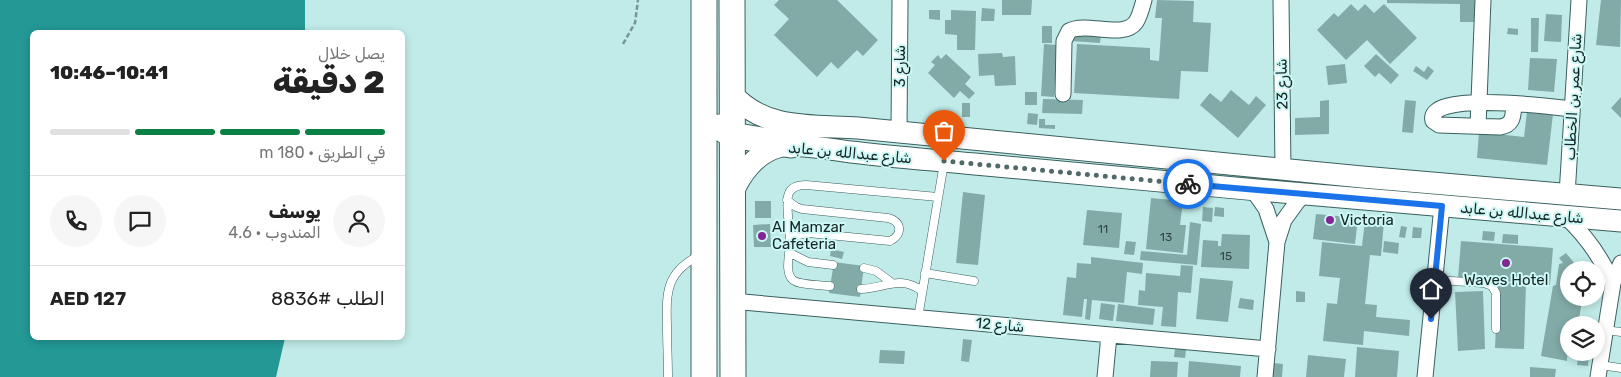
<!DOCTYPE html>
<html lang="ar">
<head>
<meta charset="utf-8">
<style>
	body { margin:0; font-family:Rubik,"Noto Naskh Arabic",sans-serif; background:#f6f6f6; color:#222; direction:rtl; height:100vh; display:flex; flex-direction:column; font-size:19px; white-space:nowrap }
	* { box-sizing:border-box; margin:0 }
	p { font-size:16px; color:#767676 }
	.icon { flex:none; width:28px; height:28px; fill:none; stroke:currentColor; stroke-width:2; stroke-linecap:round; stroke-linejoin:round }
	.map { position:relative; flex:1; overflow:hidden; direction:ltr }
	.panel { position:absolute; left:30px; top:30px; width:375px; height:310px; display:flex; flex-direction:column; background:#fff; border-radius:8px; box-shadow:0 2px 8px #0003; direction:rtl }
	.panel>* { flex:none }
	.buttons { position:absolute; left:1560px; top:261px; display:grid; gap:10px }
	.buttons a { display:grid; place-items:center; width:45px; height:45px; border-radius:50%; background:#fff; box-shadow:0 2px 8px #0003; font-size:25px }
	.pin { position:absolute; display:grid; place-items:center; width:42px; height:42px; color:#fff; margin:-51px -21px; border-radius:50% 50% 50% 0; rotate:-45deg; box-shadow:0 0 5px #0007 }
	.pin .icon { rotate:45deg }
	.courier { position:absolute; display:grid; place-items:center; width:50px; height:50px; margin:-25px; border:4px solid #1a73e8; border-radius:50%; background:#fff; color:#222; box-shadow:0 1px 6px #0007 }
	.headline em { font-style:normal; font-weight:800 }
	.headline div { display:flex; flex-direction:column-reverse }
	.headline { display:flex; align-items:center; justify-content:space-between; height:85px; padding:0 20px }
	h1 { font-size:32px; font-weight:800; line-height:38px }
	.bar { display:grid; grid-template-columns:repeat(4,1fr); gap:8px 5px; align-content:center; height:60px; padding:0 20px }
	.bar i { height:6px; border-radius:4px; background:#e0e0e0 }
	.bar .selected { background:#0b8043 }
	.bar p { grid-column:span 4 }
	.line { display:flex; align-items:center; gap:12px; padding:0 20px; border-top:1px solid #e0e0e0 }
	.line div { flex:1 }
	.round { display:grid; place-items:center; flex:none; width:52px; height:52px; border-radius:26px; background:#f6f6f6 }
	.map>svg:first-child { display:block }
</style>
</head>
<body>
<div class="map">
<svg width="1621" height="377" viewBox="0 0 1621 377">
	<rect width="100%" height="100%" fill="#c0ebe8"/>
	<path fill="#239895" d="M0,0H305V32H32V338H285L276,377H0Z"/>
	<path fill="#82aba8" d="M779,0H837L878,40L863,56L857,50L838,69L831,62L817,77L774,35L789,19L774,5Z
		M1002,0H1032L1031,15H1002Z
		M1157,0L1194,1L1193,22L1211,23L1208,72L1181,71L1179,99L1074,93L1077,44L1150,48V60L1159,61L1162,18H1155Z
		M1387,0H1476L1475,22H1460V4L1387,3Z
		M1601,0H1621L1620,47L1596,45Z
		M1351,4L1358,11L1365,4L1374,13L1384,4L1417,38L1390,64L1367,40L1346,60L1317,30L1334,13L1338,17Z
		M982,8L995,9L994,21H981Z
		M929,10H940V20L929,19Z
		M951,10L976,11L975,50H957V35L945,34V20H951Z
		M1546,14L1562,15L1561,42L1544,41Z
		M1531,18H1539L1538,52H1531Z
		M1042,26H1052V43H1042Z
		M1508,28L1518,29V35L1507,34Z
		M1071,33L1101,35L1100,43L1071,41Z
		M1044,44L1057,45L1054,97L1041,96Z
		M1002,53L1003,57L1015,56L1016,85L995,86L994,75L979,76L978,54Z
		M946,54L971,77L965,84L975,93L969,99L960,91L954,98L928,73L935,65L931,62L938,55L941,59Z
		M1376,54L1399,75L1391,84L1379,73L1375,77L1364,66Z
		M1530,58L1557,59L1554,92L1528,90Z
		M1345,64L1347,83L1328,85L1326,66Z
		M1416,66L1424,72L1428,66L1434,71L1427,80L1413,71Z
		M1231,90L1249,105L1256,96L1266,105L1238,138L1200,105L1210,93L1221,102Z
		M1025,92H1037V105H1025Z
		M1621,97V118L1611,108Z
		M1043,99L1083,100L1082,114L1042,113Z
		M1329,100V134L1295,135V118L1320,117V101Z
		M1405,100L1416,101L1413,133L1402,132Z
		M962,103H970V117H962Z
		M1527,112L1553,114L1547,165L1477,158L1479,132L1524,137Z
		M1028,113L1038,114L1037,125L1027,124Z
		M1039,119H1045V125H1055V129L1039,128Z
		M963,192L985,195L978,265L956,263Z
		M1151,198L1183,201L1180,225H1186L1183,253L1146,249Z
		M755,201H771V218H755Z
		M1203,207L1213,208L1212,222L1202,221Z
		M1215,207L1224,208V217L1214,216Z
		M1087,210L1122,213L1119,248L1083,245Z
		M1316,214L1358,218L1355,244L1313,239Z
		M1365,220L1384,221L1381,256L1370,255L1365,304L1377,305L1376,317L1410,320L1409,336L1364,331L1363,345L1323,341L1327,303L1337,304L1340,278L1319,276L1322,242L1362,246Z
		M1190,222L1201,224L1197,265L1140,260L1141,251L1187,255Z
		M770,224L771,247H754L753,225Z
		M1401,226L1407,227L1405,238L1399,237Z
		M1413,227L1422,228L1421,238H1412Z
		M1483,231L1495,232L1494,241L1482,240Z
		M1222,234L1250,235L1249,269L1201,267L1203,240L1218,241V246H1221Z
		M1503,234L1518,235V244L1502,243Z
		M1126,241L1136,242L1134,255L1124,254Z
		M1384,241L1399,243L1398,254L1383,252Z
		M1461,241L1553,248L1550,285L1526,283L1524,349L1495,348L1498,283H1525L1458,278Z
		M831,249L844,252L842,259L830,256Z
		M1566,253L1580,270H1569V298H1592L1591,302L1582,301L1578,325H1569L1567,361L1541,356L1553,286L1556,285L1559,264L1563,263L1559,258Z
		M1091,257L1143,263L1142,274L1127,272L1124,303L1092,300L1090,320L1085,319L1087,299H1084L1082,317L1063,315L1067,277L1076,278L1077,263L1091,264Z
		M834,262L864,266L860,297L829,293Z
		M1181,265L1193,266L1191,293L1178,292L1176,327L1161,326L1163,307L1138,305L1139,290L1145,291L1146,273L1180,276Z
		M1200,278L1233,281L1228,322L1196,319Z
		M1296,291L1305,292V302H1296Z
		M1483,291L1485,349L1458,351L1455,292Z
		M1240,298L1254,300L1253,310L1238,308Z
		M1101,303L1115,305L1113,321L1099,319Z
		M1118,304L1155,309L1153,325L1116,321Z
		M963,339L972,340L969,362L961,361Z
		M1357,347L1399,351L1397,377H1355Z
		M1175,349L1186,350L1185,358L1174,357Z
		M880,350L905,351L904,364L879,363Z
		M1579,352L1589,353L1588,366L1577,365Z
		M1308,355L1346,359L1344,377H1306Z
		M1151,361L1178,362L1177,377H1150Z
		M1189,361L1241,366L1240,377H1188Z
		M1274,363L1283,364L1282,377H1272Z
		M1530,367L1556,369L1555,377H1530Z"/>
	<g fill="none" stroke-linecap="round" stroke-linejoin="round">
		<g stroke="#3a605e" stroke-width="9">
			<path id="lane" d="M787,200L796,207L802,209L888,218C902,221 903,235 890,241L808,233L790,237
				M790,253L808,262L833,265
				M864,268L876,271L892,283
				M925,273L974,281
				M1435,280L1484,283L1492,286L1496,293V329
				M830,286C821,285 799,285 793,280C784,273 790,253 790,243C790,232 785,200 789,193C792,186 799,185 806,185L938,197
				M861,289C885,288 900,275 922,291
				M918,318L944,163
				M1605,330L1621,332
				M1600,365L1621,368
				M668,377C668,360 667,343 667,326C666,292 666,272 700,255"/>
		</g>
		<g stroke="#3a605e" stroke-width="17">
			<path id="street" d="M1281,0L1283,169
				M1063,94L1064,41L1069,31C1087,21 1123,40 1136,22C1140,16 1142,7 1144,0
				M1514,104C1513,115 1514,125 1500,127L1439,125L1433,121C1425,90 1554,107 1572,109
				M1478,126L1483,0
				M899,132L900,0
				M1252,189L1266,209L1277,242
				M1567,195L1579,0
				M1566,217C1587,237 1601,257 1613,283
				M732,301L1268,349
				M1105,377L1109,335
				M1265,377L1277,242L1284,220L1297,202L1305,194
				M1425,377L1442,206
				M1598,377L1613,283L1621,263"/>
		</g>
		<g stroke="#3a605e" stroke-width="23">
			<path id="secondary" d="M732,94C765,131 812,125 858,128L1362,177L1621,199
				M732,195C740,174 756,153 778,147C796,142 832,150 851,152C893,157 934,160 975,164C1190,184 1406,204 1621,221"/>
		</g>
		<g stroke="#3a605e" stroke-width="27">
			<path id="primary" d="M732,0L733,377
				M719,127L732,135L791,145
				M704,377V0"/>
		</g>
		<path stroke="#769593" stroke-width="2.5" stroke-dasharray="5 2.5" stroke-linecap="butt" d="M623,44L635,23L638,0"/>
		<use href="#lane" stroke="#fff" stroke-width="8"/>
		<use href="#street" stroke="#fff" stroke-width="15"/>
		<use href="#secondary" stroke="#fff" stroke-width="21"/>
		<use href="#primary" stroke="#fff" stroke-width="25"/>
	</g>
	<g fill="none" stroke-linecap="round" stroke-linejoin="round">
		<path stroke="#516a69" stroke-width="5" stroke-dasharray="0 9" d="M944,161L1188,184"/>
		<path stroke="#1a73e8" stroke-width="6" d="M1188,184L1442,206L1431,319"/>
	</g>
	<g fill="#812693" stroke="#cdf8f5" stroke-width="2">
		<circle cx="1330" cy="220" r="5"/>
		<circle cx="762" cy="236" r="5"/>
		<circle cx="1506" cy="263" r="5"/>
	</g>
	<g text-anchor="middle" stroke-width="4" stroke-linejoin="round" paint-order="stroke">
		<g font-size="12" fill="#304645">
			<text x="1103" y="233">11</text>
			<text x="1166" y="241">13</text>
			<text x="1226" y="260">15</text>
		</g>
		<g font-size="15" fill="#152524" stroke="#cdf8f5">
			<text transform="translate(900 66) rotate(-90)" y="5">شارع 3</text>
			<text transform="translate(1282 84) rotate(-91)" y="5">شارع 23</text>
			<text transform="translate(1573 97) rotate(-87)" y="5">شارع عمر بن الخطاب</text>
			<text transform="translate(850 153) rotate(5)" y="5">شارع عبدالله بن عابد</text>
			<text transform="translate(1522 213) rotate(5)" y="5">شارع عبدالله بن عابد</text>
			<text transform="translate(1000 325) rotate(5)" y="5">شارع 12</text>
		</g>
		<g font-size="15" fill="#152524" stroke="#cdf8f5" text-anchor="start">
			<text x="1340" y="225">Victoria</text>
			<text x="772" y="232">Al Mamzar<tspan x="772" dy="17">Cafeteria</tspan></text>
			<text x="1506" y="285" text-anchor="middle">Waves Hotel</text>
		</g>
	</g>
</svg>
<div class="buttons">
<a><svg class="icon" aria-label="locate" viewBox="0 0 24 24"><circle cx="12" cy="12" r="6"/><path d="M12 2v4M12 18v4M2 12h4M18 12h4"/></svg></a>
<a><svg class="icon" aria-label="layers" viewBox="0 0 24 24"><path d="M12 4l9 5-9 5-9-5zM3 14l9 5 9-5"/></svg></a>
</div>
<div class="pin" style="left:944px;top:161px;background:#ea580c"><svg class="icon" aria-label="bag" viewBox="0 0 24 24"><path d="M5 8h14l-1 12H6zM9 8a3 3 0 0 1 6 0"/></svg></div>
<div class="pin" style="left:1431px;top:319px;background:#1f2937"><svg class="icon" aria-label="home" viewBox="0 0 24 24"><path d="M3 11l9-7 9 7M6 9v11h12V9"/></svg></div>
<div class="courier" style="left:1188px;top:184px"><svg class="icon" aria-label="bike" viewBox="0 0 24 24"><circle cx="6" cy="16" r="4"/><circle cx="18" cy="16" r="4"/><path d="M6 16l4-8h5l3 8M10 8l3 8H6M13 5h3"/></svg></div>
<section class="panel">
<div class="headline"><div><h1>2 دقيقة</h1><p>يصل خلال</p></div><em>10:41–10:46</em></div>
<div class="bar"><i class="selected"></i><i class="selected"></i><i class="selected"></i><i></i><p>في الطريق · 180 m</p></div>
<div class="line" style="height:90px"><a class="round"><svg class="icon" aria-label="person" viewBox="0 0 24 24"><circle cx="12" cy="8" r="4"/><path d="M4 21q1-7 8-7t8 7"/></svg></a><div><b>يوسف</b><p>المندوب · 4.6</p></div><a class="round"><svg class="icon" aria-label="chat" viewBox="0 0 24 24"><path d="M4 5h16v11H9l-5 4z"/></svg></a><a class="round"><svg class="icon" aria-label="phone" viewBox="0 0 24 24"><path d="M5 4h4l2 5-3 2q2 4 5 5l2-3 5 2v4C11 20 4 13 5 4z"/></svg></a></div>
<div class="line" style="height:65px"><div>الطلب #8836</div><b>AED 127</b></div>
</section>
</div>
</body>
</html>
